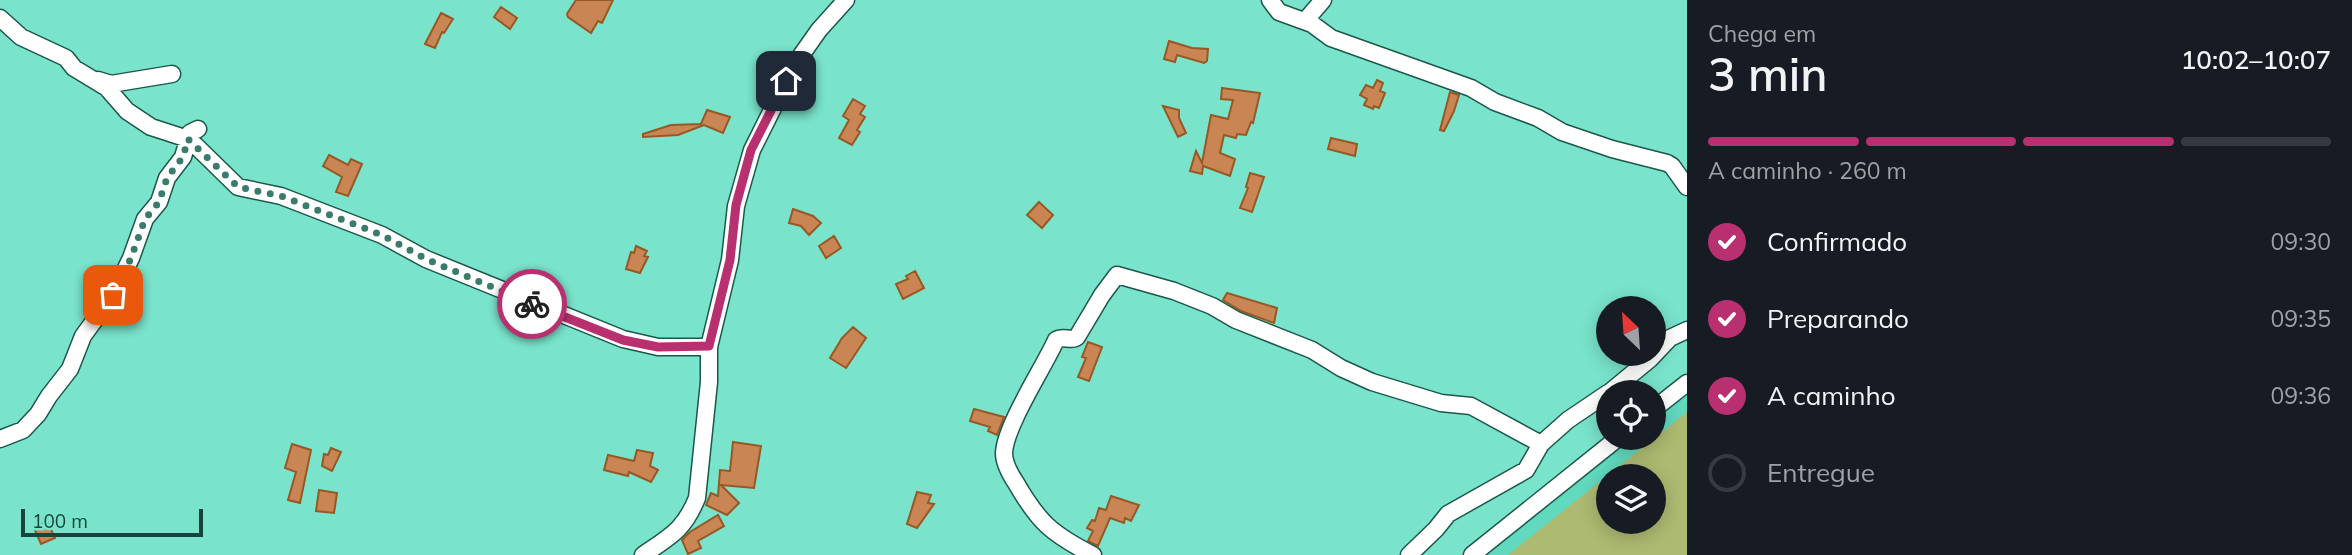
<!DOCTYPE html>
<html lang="pt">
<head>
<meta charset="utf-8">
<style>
	body { margin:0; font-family:Mulish,sans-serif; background:#20242c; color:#f1f3f6; height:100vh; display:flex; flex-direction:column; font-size:26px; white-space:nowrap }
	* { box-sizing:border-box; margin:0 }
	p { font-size:23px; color:#9ea1a6 }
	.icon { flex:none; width:38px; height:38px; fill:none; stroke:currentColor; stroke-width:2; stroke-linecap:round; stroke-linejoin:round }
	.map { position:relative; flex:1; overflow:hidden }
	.panel { display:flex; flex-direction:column; background:#171b24; width:665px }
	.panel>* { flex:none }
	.needle { width:46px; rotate:335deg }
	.buttons { position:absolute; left:1596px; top:296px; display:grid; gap:14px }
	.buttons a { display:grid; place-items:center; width:70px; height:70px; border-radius:50%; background:#171b24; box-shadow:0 4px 18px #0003; font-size:35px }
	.scale { position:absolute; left:21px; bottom:18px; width:182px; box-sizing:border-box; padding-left:7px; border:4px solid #17453b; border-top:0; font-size:19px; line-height:24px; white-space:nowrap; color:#17453b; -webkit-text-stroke:5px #79e3cb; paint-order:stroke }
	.pin { position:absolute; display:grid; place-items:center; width:60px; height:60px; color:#fff; margin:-30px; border-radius:14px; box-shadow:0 4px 10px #0006 }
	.courier { position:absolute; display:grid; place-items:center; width:70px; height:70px; margin:-35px; border:5px solid #b8306f; border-radius:50%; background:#fff; color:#222; box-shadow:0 2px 9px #0007 }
	.summary em { font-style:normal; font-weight:600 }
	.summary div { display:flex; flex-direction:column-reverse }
	.summary { display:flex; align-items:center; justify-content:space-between; height:119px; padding:0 21px }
	h1 { font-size:46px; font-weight:600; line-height:52px }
	.bar { display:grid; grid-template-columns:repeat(4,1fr); gap:10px 7px; align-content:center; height:84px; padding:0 21px }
	.bar i { height:9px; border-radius:5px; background:#363941 }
	.bar .active { background:#b8306f }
	.bar p { grid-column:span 4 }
	ol { padding:0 21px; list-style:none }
	li { display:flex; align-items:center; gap:21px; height:77px }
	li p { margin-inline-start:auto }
	li .icon { padding:7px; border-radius:50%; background:#b8306f; color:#fff; stroke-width:4 }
	li:last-child { color:#9ea1a6 }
	li i { width:38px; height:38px; border:4px solid #363941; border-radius:50% }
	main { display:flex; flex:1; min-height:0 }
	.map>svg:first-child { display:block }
</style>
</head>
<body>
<main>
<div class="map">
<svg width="1687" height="555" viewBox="0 0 1687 555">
	<rect width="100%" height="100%" fill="#79e3cb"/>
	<path fill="#61d9bf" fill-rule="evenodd" d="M1687,376V555H1466L1608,438H1654V402ZM1608,476H1654V522H1608Z"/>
	<path fill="#adba71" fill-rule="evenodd" d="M1687,412V555H1508ZM1608,476H1654V522H1608Z"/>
	<path fill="#c98654" stroke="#975824" stroke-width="2" d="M576,0H613L602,23L598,21L591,33L568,17L567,14Z
		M501,7L517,18L510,29L494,17Z
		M441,13L453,19L444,33L442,32L435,48L425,44Z
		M1169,41L1192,48L1208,49L1207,61L1204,63L1177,55L1175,62L1164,59Z
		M1377,80L1383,83L1380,91L1385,93L1379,108L1374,106L1373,109L1364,105L1367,99L1360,95L1366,85L1373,88Z
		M1222,88L1260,93L1253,123L1251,122L1246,135L1237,134L1236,138L1224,135L1220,153L1235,159L1230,176L1203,166L1202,174L1190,171L1196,151L1202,163L1211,115L1228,119L1233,100L1221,99Z
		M1450,92L1459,95L1454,111L1444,131L1440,130Z
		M853,99L865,106L860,114L865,117L857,130L860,132L852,145L839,138L849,120L843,116Z
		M1163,106L1179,110V118L1186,133L1178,137Z
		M707,110L730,117L723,133L704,125L678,135L643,137V134L671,125L701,124Z
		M1331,138L1357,144L1355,156L1328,149Z
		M329,155L348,165L351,159L362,164L348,196L336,192L342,177L323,166Z
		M1250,173L1264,177L1252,212L1240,208L1248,188L1246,187Z
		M1039,202L1053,215L1042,228L1027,215Z
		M793,209L813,216L821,223L809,235L801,226L789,223Z
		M834,236L841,248L826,258L819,246Z
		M636,246L647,251L644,256L648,257L640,273L626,269L631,252L634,253Z
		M915,271L924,288L903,299L896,284L908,279L906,276Z
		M1227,293L1277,308L1274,323L1241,311L1223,300Z
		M853,327L866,338L846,368L830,358L842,338Z
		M1088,342L1102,347L1089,381L1078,377L1086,358L1082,357Z
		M974,409L1004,417L997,435L988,431L990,427L970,421Z
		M733,442L761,446L754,488L721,485L739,503L727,515L706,505L711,493L718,496L720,470L730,471Z
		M292,444L311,450L300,503L288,500L296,472L285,468Z
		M331,448L341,452L332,471L322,466L324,454L328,455Z
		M637,450L653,453L650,466L658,470L651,482L629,472L628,476L604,470L608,455L634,461Z
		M319,490L337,493L334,513L316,511Z
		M917,492L931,495L928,503L934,504L917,528L907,524Z
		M1111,496L1139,505L1131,521L1125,518L1124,523L1110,518L1098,546L1088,541L1093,531L1087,528L1092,520L1095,521L1099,508L1106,510Z
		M718,515L724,526L698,541L701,548L688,554L682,540L690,532Z
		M47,521L55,538L41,544L34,528Z"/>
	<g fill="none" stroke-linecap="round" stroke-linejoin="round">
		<g stroke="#1c574b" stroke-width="19">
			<path id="minor" d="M1270,0L1279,12L1312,24L1331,38L1471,88L1495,102L1538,118L1562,132L1612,149L1667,163L1672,166L1687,187
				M0,18L21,37L66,58L74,68L107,88L127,111L151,127L188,139L195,145L238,187L281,196L382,235L426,259L623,339L658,347H709
				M1305,21L1323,0
				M98,80L111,84L172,74
				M1610,392L1650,359L1670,338L1687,330
				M1654,409L1687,383
				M0,439L23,430L38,414L49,396L70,369L83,336L113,295L131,258L145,219L159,202L167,178L183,157L190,133L198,129
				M643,555C671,536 684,530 697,498L709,382V347L730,260L736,206L752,150L795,64L819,30L846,0
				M1093,555C1052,534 1039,523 1016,483C1010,474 1004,463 1004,453C1005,426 1044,367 1056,340C1064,335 1071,342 1077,337L1102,295L1117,275L1174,291L1212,306L1236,320L1312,350L1341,368L1372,382L1441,403L1471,406L1541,444
				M1409,555L1436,529L1448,514L1526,470L1541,444L1568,420L1608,393
				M1472,555L1618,438"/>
		</g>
		<use href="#minor" stroke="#fff" stroke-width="16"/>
	</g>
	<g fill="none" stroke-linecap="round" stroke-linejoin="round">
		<path stroke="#397c6d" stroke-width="7" stroke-dasharray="0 12.6" d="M113,295L131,258L145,219L159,202L167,178L183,157L188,139L238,187L281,196L382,235L426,259L532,304"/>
		<path stroke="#b8306f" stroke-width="9" d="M532,304L623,340L658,347L709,346L730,260L736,205L751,150L786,81"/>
	</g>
</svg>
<div class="buttons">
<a><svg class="needle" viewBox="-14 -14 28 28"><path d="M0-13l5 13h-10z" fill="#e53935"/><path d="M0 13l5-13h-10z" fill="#9ea1a6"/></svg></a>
<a><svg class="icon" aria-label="locate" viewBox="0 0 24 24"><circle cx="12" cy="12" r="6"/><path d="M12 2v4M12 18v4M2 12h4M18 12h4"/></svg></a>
<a><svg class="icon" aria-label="layers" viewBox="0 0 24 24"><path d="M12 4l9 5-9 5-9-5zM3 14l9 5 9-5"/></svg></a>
</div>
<div class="scale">100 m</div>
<div class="pin" style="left:113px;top:295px;background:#ea580c"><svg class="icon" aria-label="bag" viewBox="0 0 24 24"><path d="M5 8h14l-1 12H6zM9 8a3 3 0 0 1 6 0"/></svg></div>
<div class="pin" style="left:786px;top:81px;background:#1f2937"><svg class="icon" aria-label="home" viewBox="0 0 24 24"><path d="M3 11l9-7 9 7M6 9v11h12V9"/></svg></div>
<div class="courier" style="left:532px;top:304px"><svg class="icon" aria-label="bike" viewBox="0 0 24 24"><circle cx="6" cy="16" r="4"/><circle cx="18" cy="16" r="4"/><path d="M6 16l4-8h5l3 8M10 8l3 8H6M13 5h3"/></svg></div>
</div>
<section class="panel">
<div class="summary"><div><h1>3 min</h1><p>Chega em</p></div><em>10:02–10:07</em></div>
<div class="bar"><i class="active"></i><i class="active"></i><i class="active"></i><i></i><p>A caminho · 260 m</p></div>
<ol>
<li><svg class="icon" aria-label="check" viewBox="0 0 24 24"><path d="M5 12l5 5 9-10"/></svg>Confirmado<p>09:30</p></li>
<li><svg class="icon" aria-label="check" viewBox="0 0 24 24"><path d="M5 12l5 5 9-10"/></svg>Preparando<p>09:35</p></li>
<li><svg class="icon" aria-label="check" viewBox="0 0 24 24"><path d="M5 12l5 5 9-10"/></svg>A caminho<p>09:36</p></li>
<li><i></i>Entregue</li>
</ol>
</section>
</main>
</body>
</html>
